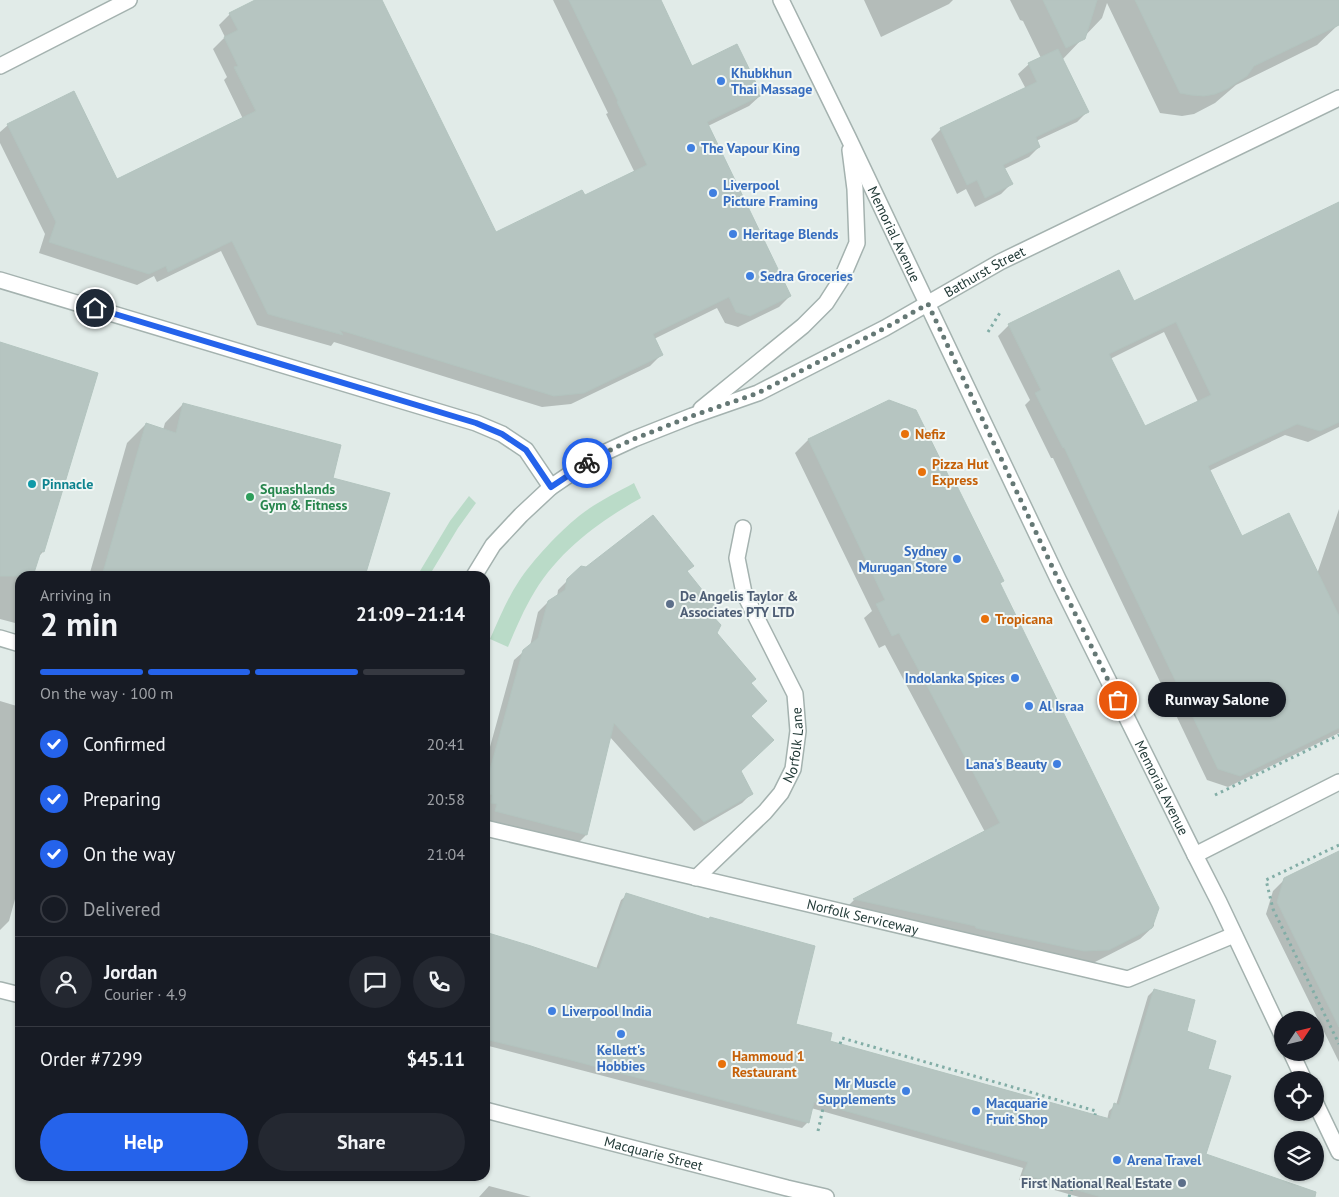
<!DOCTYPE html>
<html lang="en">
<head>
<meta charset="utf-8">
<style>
	body { margin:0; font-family:"PT Sans",sans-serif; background:#242831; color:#f1f3f6; height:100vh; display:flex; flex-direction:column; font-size:19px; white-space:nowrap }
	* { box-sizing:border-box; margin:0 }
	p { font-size:16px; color:#9ea1a6 }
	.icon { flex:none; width:28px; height:28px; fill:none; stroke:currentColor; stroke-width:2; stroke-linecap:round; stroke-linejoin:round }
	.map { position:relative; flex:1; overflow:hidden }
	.side { position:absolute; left:15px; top:571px; width:475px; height:610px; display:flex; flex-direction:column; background:#171b24; border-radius:15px; box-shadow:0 1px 4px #0004 }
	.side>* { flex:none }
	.needle { width:32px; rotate:55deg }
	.fabs { position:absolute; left:1274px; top:1011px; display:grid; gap:10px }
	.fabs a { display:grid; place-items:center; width:50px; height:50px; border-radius:50%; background:#171b24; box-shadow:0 1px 4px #0004; font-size:25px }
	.pin { position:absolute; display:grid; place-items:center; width:42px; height:42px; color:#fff; margin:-21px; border:2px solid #fff; border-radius:50%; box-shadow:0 1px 5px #0007 }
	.courier { position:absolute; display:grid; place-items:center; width:50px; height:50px; margin:-25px; border:4px solid #2563eb; border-radius:50%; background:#fff; color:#222; box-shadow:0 1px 6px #0007 }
	.bubble { position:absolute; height:35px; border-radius:18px; background:#171b24; box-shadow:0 1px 4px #0004; font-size:16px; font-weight:700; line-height:35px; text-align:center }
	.head em { font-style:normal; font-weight:700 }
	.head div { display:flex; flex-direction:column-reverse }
	.head { display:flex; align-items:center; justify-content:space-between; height:85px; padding:0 25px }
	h1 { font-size:32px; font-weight:700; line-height:38px }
	.bar { display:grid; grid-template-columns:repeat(4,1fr); gap:8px 5px; align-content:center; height:60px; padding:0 25px }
	.bar i { height:6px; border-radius:4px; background:#363941 }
	.bar .on { background:#2563eb }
	.bar p { grid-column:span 4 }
	.line { display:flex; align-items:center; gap:12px; padding:0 25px; border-top:1px solid #363941 }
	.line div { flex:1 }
	.round { display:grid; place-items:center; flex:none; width:52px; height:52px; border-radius:26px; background:#242831 }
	ol { padding:0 25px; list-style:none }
	li { display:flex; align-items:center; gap:15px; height:55px }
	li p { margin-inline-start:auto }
	li .icon { padding:5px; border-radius:50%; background:#2563eb; color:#fff; stroke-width:4 }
	li:last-child { color:#9ea1a6 }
	li i { width:28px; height:28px; border:2px solid #363941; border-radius:50% }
	.button { display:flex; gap:10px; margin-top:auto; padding:10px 25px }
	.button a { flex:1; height:58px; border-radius:30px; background:#2563eb; color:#fff; font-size:20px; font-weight:700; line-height:58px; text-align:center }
	.button a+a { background:#242831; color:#f1f3f6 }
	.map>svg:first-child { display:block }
</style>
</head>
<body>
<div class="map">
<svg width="1339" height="1197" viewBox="0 0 1339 1197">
	<rect width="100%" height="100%" fill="#e1ebe8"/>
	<path fill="#badbc8" d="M634,483L641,498C600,521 560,550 535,591C524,609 516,628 508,647L490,639C499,619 507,599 519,581C533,560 559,532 579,516C595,503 616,493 634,483Z
		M469,496L476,503L458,528L429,576H417L450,521Z"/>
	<path fill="#0003" fill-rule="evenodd" d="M258,0H380L496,234L584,197L635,173L606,114L608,113L553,0H659L692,67L761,95L749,106L708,126L790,296L779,307L738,327L725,323L717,308L654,339L661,355L650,366L571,404L542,407L334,342L331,346L257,325L221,251L157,282L154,276L137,285L39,253L45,234L0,143V132L8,125L116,180L243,119L224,80L227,77L213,49L225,37L219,25L230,14Z
		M864,0H953L949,4L881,37Z
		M1010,0H1339V14L1338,25L1317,45L1236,85L1215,103L1194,114L1182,116L1160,113L1107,3L1102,18L1062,60L1087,112L1077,122L1036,141L1039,147L1029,157L1004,169L1011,184L1001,194L975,207L966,189L957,194L931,139L941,129L1026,89L1018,74L1029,64L1041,58L1023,21L1020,20Z
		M1339,204V427L1308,442L1285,435L1209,471L1241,538L1317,574L1339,509V733L1228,787L1207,780L1053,458H1051L1025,405L1030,400L998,336L1009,325L1134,302ZM1164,332L1198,402L1145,428L1110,359Z
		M0,343L97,374L43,552L38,557L32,576H20V618L15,623L0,619Z
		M889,402L950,481L1003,580L999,584L1154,920V926L1140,939L1095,962L1071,964L842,912L854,900L985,832L885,645L879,648L864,618L872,611L795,453L808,440Z
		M183,404L331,479L389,494L364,576H89L127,443L146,424L163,430L165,423Z
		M692,566L686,572L708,612L716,633L750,683L749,717L740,771L751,794L742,803L694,831L610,737L586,835L577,844L487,821L488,813H485V765L514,660L530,646L538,612L548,602L557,597L558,590L568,580Z
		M0,701L20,707V881L9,921L0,930Z
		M1339,853V1062L1266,914L1273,891L1285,879Z
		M627,895L794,1025L828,1042L1107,1120L1109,1111L1115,1105H1116L1148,996L1154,990L1186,1032L1207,1069L1204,1155L1279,1197H1079L1019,1180L1023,1168L811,1108L808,1122L802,1128L485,1045V934L596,969L621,900Z
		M489,1186L531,1197H479Z"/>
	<path fill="#b6c5c1" stroke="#b3c4bf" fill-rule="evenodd" d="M255,0H382L496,232L582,190L585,195L647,165L617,102L618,101L569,0H661L692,66L737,44L762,95L707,122L791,296L750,316L736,312L729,297L653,334L663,355L584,393L554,396L340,330L343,335L268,314L232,241L168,272L166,266L149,274L49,242L56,222L7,124L74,91L117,179L256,111L234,67L238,66L224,37L238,30L229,13Z
		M1043,0H1097L1085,39L1066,48Z
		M1135,0H1339V25L1254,66L1247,76L1227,89L1215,94L1204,96L1191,95L1180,93Z
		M1058,49L1089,112L1036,137L1040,147L1003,165L1013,184L985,198L977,180L967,185L940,128L1037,82L1028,63Z
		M1339,202V422L1320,431L1297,424L1208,466L1242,536L1289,513L1339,616V728L1240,776L1218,769L1098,520L1064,447L1063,448L1035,393L1041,390L1008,324L1119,270L1134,301ZM1176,322L1211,395L1145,426L1109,354Z
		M0,342L98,373L44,552L41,551L33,576H0Z
		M889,400L916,410L950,479L953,478L1004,581L1000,583L1159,908L1152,928L1109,950L1084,951L976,928L975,926L853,899L1000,823L899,633L892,636L876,604L885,600L808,439Z
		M183,403L341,445L333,478L390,493L365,576H102L146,423L176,433Z
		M653,515L694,566L687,571L715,606L709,612L721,625L717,633L756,679L751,683L767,701L751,716L774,740L741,771L753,794L704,822L614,723L587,835L495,811L497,804L491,803L492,795L485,792V788L523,650L538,638L548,601L565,590L567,579L581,566L586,567Z
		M1339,851V1027L1277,902L1284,878Z
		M626,893L709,919L710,917L815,946L796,1024L832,1033L830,1041L1110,1119L1114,1103L1119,1105L1154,989L1195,1000L1187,1031L1216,1041L1208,1069L1231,1076L1206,1154L1316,1192L1315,1197H1101L1023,1174L1028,1162L814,1102L809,1123L567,1059L485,1039V932L531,946L599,969Z"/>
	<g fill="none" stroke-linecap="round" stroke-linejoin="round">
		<g stroke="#a4b2af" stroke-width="18">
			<path id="service" d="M0,638L20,644"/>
		</g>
		<g stroke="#a4b2af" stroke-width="18">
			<g id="minor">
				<path d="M0,66L129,0"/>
				<path d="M0,280L476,423L502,434L526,450L551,487"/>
				<path id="s1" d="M485,828L1128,979L1234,935"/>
				<path d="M1195,855L1339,782"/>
				<path id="s2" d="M696,878L765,812L781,793L793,769L798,731L795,694L744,593L737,558L743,528"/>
			</g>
		</g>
		<g stroke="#a4b2af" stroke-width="18">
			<g id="tertiary">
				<path id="s3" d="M781,0L848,137L1058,579L1195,855L1219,902L1282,1035"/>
				<path d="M701,409L803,326L826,303L842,278L857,243L855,189L850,150"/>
				<path id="s4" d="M474,576L493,545L521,515L551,487L595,457L634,439L692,416L758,393L885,328L1000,262L1339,98"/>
				<path d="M0,990L20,995"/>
				<path d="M1291,1052L1304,1080"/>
				<path d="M1315,1102L1339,1152"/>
				<path id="s5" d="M485,1110L787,1188L826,1197"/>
			</g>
		</g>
		<path stroke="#82ada6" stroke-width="3" stroke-dasharray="2.5 4" stroke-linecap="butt" d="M988,332L1001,311
			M1215,795L1339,735
			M1339,845L1266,880L1273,909L1339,1044
			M840,1044L842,1038L1096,1111L1095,1115
			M818,1131L824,1104
			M1069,1197L1072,1188"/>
		<use href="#service" stroke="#fff" stroke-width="15"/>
		<use href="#minor" stroke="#fff" stroke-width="15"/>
		<use href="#tertiary" stroke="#fff" stroke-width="15"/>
	</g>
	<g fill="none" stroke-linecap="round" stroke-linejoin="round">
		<path stroke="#657875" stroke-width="5" stroke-dasharray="0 9" d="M587,463L595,457L634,439L692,416L758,393L885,328L928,304L1058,579L1118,700"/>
		<path stroke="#2563eb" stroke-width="6" d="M95,308L476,423L502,434L526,450L551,487L587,463"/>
	</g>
	<g fill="#3f7fe0" stroke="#f1f7f5" stroke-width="2">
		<circle cx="721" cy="81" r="5"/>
		<circle cx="691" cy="148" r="5"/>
		<circle cx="713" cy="193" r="5"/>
		<circle cx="733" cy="234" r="5"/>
		<circle cx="750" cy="276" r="5"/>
		<circle cx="957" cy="559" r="5"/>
		<circle cx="1015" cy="678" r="5"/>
		<circle cx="1029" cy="706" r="5"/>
		<circle cx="1057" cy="764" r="5"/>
		<circle cx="552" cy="1011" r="5"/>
		<circle cx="621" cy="1034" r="5"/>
		<circle cx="906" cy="1091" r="5"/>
		<circle cx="976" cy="1111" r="5"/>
		<circle cx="1117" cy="1160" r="5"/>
	</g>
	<g fill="#e8710a" stroke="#f1f7f5" stroke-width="2">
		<circle cx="905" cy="434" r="5"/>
		<circle cx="922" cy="472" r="5"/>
		<circle cx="985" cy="619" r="5"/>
		<circle cx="722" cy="1064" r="5"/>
	</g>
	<circle fill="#0f9aa8" stroke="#f1f7f5" stroke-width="2" cx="32" cy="484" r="5"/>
	<circle fill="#2e9e5b" stroke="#f1f7f5" stroke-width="2" cx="250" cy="497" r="5"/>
	<g fill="#5c6f8a" stroke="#f1f7f5" stroke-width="2">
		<circle cx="670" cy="604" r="5"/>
		<circle cx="1182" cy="1183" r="5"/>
	</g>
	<g text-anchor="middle" stroke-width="4" stroke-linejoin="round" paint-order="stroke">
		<g font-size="14" font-weight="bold" fill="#366cbe" stroke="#f1f7f5" text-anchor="start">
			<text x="731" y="78">Khubkhun<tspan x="731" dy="16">Thai Massage</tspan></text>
			<text x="701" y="153">The Vapour King</text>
			<text x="723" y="190">Liverpool<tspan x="723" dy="16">Picture Framing</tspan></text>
			<text x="743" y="239">Heritage Blends</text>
			<text x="760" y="281">Sedra Groceries</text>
			<text x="947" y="556" text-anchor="end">Sydney<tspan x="947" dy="16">Murugan Store</tspan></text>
			<text x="1005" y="683" text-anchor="end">Indolanka Spices</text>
			<text x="1039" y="711">Al Israa</text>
			<text x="1047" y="769" text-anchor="end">Lana's Beauty</text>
			<text x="562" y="1016">Liverpool India</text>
			<text x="621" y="1055" text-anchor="middle">Kellett's<tspan x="621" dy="16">Hobbies</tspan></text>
			<text x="896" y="1088" text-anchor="end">Mr Muscle<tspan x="896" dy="16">Supplements</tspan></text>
			<text x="986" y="1108">Macquarie<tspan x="986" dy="16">Fruit Shop</tspan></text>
			<text x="1127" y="1165">Arena Travel</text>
		</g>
		<g font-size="14" fill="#223a37" stroke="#f1f7f5">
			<text dy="5" stroke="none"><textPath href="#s3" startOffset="260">Memorial Avenue</textPath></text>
			<text dy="5" stroke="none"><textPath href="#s4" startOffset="604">Bathurst Street</textPath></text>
			<text dy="5" stroke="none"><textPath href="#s2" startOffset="171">Norfolk Lane</textPath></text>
			<text dy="5" stroke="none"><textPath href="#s3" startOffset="875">Memorial Avenue</textPath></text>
			<text dy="5" stroke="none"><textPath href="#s1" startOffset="388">Norfolk Serviceway</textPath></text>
			<text dy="5" stroke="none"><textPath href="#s5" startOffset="174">Macquarie Street</textPath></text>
		</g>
		<g font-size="14" font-weight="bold" fill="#c56008" stroke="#f1f7f5" text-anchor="start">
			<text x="915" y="439">Nefiz</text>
			<text x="932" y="469">Pizza Hut<tspan x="932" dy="16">Express</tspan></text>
			<text x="995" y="624">Tropicana</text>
			<text x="732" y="1061">Hammoud 1<tspan x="732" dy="16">Restaurant</tspan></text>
		</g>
		<g font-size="14" font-weight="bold" fill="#0d838f" stroke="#f1f7f5" text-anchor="start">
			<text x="42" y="489">Pinnacle</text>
		</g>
		<g font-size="14" font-weight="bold" fill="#27864d" stroke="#f1f7f5" text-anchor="start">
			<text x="260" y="494">Squashlands<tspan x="260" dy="16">Gym &amp; Fitness</tspan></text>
		</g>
		<g font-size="14" font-weight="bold" fill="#4e5e75" stroke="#f1f7f5" text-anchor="start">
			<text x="680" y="601">De Angelis Taylor &amp;<tspan x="680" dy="16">Associates PTY LTD</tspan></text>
			<text x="1172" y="1188" text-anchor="end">First National Real Estate</text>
		</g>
	</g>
</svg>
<div class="fabs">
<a><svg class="needle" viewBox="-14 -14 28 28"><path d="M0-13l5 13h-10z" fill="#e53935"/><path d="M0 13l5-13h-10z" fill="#9ea1a6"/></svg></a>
<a><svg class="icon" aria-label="locate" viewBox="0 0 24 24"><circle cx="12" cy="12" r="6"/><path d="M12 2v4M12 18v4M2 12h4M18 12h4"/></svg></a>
<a><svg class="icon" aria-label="layers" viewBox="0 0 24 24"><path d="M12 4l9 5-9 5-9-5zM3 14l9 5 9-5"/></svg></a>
</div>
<div class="pin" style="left:1118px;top:700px;background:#ea580c"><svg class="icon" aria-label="bag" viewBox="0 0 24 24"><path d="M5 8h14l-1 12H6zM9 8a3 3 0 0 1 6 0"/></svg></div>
<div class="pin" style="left:95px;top:308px;background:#1f2937"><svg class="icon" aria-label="home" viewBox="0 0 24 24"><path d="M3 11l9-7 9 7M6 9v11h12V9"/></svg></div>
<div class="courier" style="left:587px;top:463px"><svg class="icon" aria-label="bike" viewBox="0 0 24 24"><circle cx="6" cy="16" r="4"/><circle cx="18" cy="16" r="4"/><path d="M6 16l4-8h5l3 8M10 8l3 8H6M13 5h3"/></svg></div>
<div class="bubble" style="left:1148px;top:682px;width:138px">Runway Salone</div>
<section class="side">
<div class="head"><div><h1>2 min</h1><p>Arriving in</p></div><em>21:09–21:14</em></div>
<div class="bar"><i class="on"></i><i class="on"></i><i class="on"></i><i></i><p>On the way · 100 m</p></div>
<ol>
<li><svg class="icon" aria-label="check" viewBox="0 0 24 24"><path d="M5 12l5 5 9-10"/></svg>Confirmed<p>20:41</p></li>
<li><svg class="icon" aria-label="check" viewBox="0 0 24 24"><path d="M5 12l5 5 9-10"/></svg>Preparing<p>20:58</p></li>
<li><svg class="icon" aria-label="check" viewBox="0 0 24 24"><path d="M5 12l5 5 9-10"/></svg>On the way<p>21:04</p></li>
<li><i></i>Delivered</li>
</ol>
<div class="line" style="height:90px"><a class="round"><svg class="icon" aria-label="person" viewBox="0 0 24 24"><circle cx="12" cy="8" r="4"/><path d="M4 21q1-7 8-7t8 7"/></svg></a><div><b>Jordan</b><p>Courier · 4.9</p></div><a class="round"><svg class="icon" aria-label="chat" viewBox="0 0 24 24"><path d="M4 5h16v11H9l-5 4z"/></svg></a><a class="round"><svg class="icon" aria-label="phone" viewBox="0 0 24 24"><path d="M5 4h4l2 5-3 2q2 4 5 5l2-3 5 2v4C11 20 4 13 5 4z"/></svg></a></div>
<div class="line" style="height:65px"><div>Order #7299</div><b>$45.11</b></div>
<div class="button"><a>Help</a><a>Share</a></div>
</section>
</div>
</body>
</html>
